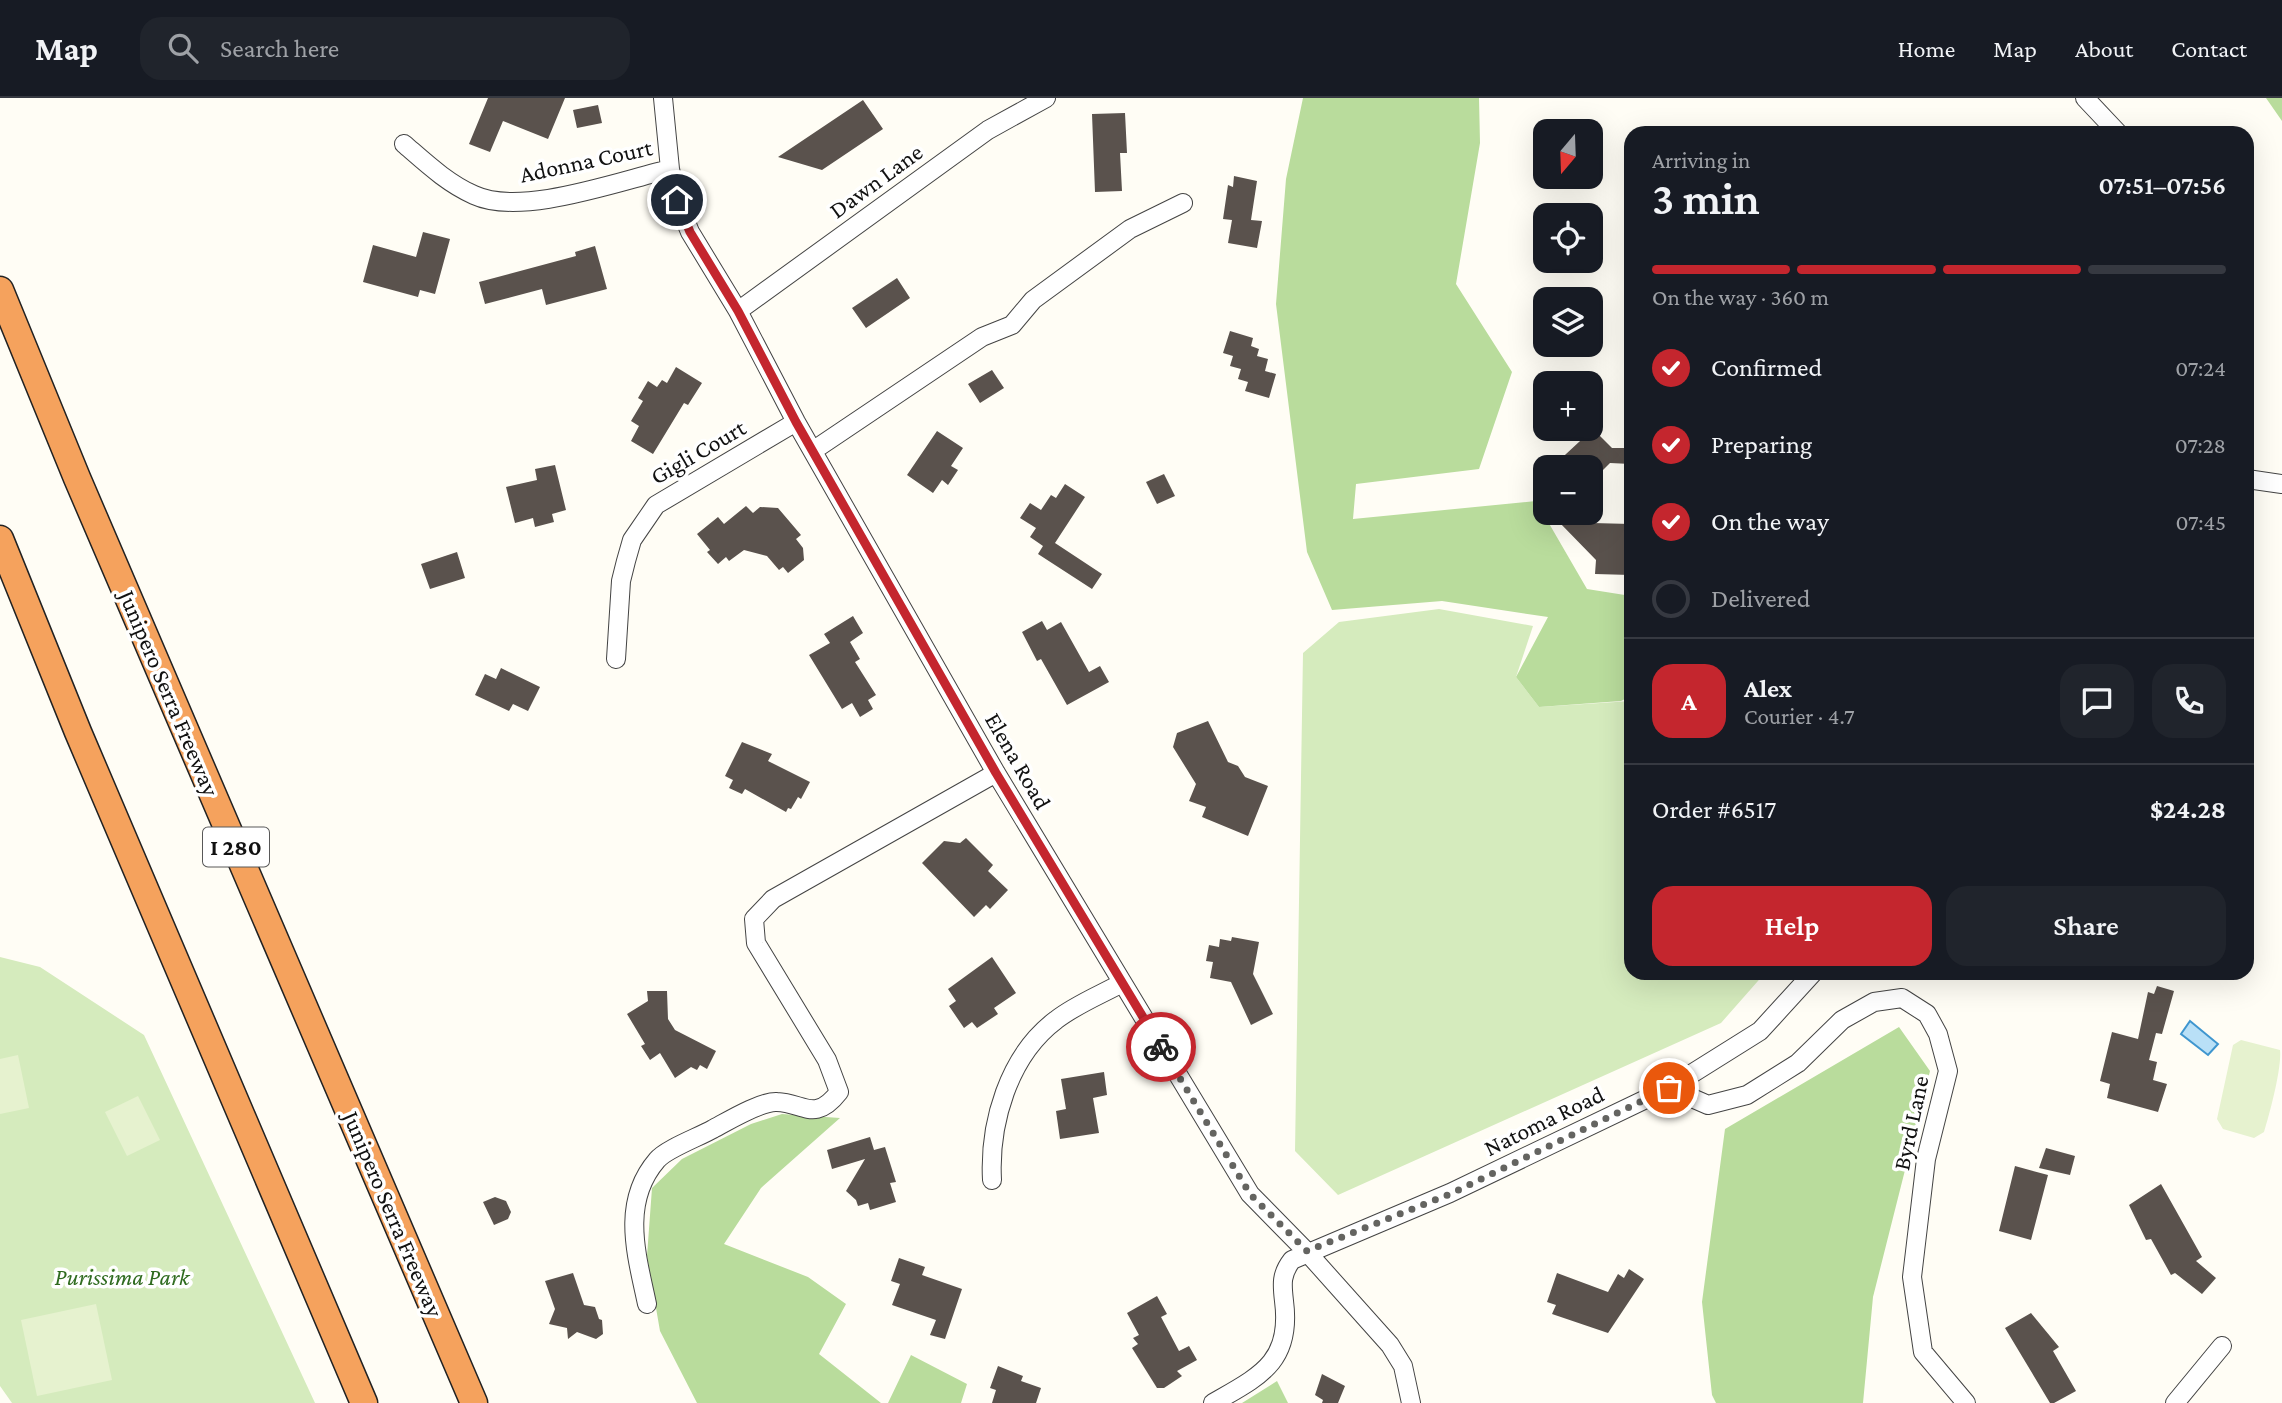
<!DOCTYPE html>
<html lang="en">
<head>
<meta charset="utf-8">
<style>
	body { margin:0; font-family:"Crimson Pro",serif; background:#20242c; color:#f1f3f6; height:100vh; display:flex; flex-direction:column; font-size:26px; white-space:nowrap }
	* { box-sizing:border-box; margin:0 }
	p { font-size:23px; color:#9ea1a6 }
	.icon { flex:none; width:38px; height:38px; fill:none; stroke:currentColor; stroke-width:2; stroke-linecap:round; stroke-linejoin:round }
	.map { position:relative; flex:1; overflow:hidden }
	.drawer { position:absolute; left:1624px; top:28px; width:630px; height:854px; display:flex; flex-direction:column; background:#171b24; border-radius:21px; box-shadow:0 7px 28px #0002 }
	.drawer>* { flex:none }
	.needle { width:46px; rotate:199deg }
	.buttons { position:absolute; left:1533px; top:21px; display:grid; gap:14px }
	.buttons a { display:grid; place-items:center; width:70px; height:70px; border-radius:14px; background:#171b24; box-shadow:0 7px 28px #0002; font-size:35px }
	.pin { position:absolute; display:grid; place-items:center; width:60px; height:60px; color:#fff; margin:-30px; border:4px solid #fff; border-radius:50%; box-shadow:0 2px 7px #0007 }
	.courier { position:absolute; display:grid; place-items:center; width:70px; height:70px; margin:-35px; border:5px solid #c4262e; border-radius:50%; background:#fff; color:#222; box-shadow:0 2px 9px #0007 }
	.headline em { font-style:normal; font-weight:600 }
	.headline div { display:flex; flex-direction:column-reverse }
	.headline { display:flex; align-items:center; justify-content:space-between; height:119px; padding:0 28px }
	h1 { font-size:46px; font-weight:600; line-height:52px }
	.bar { display:grid; grid-template-columns:repeat(4,1fr); gap:10px 7px; align-content:center; height:84px; padding:0 28px }
	.bar i { height:9px; border-radius:5px; background:#363941 }
	.bar .selected { background:#c4262e }
	.bar p { grid-column:span 4 }
	.line { display:flex; align-items:center; gap:18px; padding:0 28px; border-top:2px solid #363941 }
	.line div { flex:1 }
	.round { display:grid; place-items:center; flex:none; width:74px; height:74px; border-radius:21px; background:#20242c }
	ol { padding:0 28px; list-style:none }
	li { display:flex; align-items:center; gap:21px; height:77px }
	li p { margin-inline-start:auto }
	li .icon { padding:7px; border-radius:50%; background:#c4262e; color:#fff; stroke-width:4 }
	li:last-child { color:#9ea1a6 }
	li i { width:38px; height:38px; border:4px solid #363941; border-radius:50% }
	.primary-button { display:flex; gap:14px; margin-top:auto; padding:14px 28px }
	.primary-button a { flex:1; height:80px; border-radius:21px; background:#c4262e; color:#fff; font-size:28px; font-weight:600; line-height:80px; text-align:center }
	.primary-button a+a { background:#20242c; color:#f1f3f6 }
	header { display:flex; align-items:center; gap:42px; box-sizing:border-box; height:98px; padding:0 35px; background:#171b24; border-bottom:2px solid #363941 }
	header strong { font-size:33px }
	nav { display:flex; gap:38px; margin-inline-start:auto; font-size:24px }
	.search { width:490px; height:63px; background:#20242c; display:flex; align-items:center; gap:18px; box-sizing:border-box; padding:0 24px; border-radius:21px; color:#9ea1a6; font-size:26px }
	.map>svg:first-child { display:block }
</style>
</head>
<body>
<header>
<strong>Map</strong>
<div class="search"><svg class="icon" aria-label="search" viewBox="0 0 24 24"><circle cx="10" cy="10" r="6"/><path d="M15 15l6 6"/></svg>Search here</div>
<nav><a>Home</a><a>Map</a><a>About</a><a>Contact</a></nav>
</header>
<div class="map">
<svg width="2282" height="1305" viewBox="0 0 2282 1305">
	<rect width="100%" height="100%" fill="#fffdf5"/>
	<path fill="#d5ebbd" d="M1439,511L1533,528L1516,579L1539,609L1631,603V875H1765L1721,925L1338,1097L1295,1053L1303,555L1339,524Z
		M0,859L40,869L144,937L315,1305H12L0,1288Z"/>
	<path fill="#b9dc9c" d="M1303,0H1479L1480,45L1456,186L1512,274L1479,371L1356,386L1353,421L1536,403L1587,491L1631,498V598L1621,603L1539,609L1516,579L1548,519L1442,503L1332,512L1307,454L1276,206L1286,81Z
		M2266,0H2282V23Z
		M1899,929L1930,973L1873,1199L1863,1305H1716L1712,1297L1702,1204L1725,1031Z
		M782,1016L840,1020L761,1090L724,1146L808,1179L846,1206L819,1256L881,1305H697L660,1233L647,1158L652,1090L682,1061L751,1026Z
		M911,1257L967,1286L961,1305H888Z
		M1277,1283L1288,1305H1242Z"/>
	<path fill="#e6f2cf" d="M2241,942L2280,952C2282,969 2270,1015 2264,1034L2254,1040L2223,1031L2217,1021L2233,947Z
		M18,957L29,1010L0,1016V961Z
		M138,998L160,1042L127,1058L105,1014Z
		M96,1206L112,1282L37,1298L21,1222Z"/>
	<path fill="#b9e0f7" stroke="#3f96cf" stroke-width="2" d="M2190,923L2218,946L2208,957L2181,936Z"/>
	<path fill="#5a524d" d="M488,0H565L548,41L503,23L490,54L469,46Z
		M863,2L883,31L822,72L778,59Z
		M598,7L602,25L577,30L573,12Z
		M1125,15L1127,55H1120L1122,93L1095,94L1092,16Z
		M1234,78L1257,83L1251,122L1262,123L1257,150L1228,145L1232,122L1223,121L1228,87L1233,89Z
		M423,134L450,141L435,196L420,192L418,199L363,184L373,147L416,159Z
		M595,148L607,191L546,207L542,191L485,206L479,184L576,158L575,154Z
		M897,180L910,200L866,230L852,210Z
		M1230,233L1253,240L1251,248L1259,251L1257,258L1268,261L1265,273L1276,276L1269,300L1245,293L1248,284L1238,281L1241,271L1230,268L1233,258L1223,255Z
		M676,269L702,285L688,307L684,305L653,356L631,343L639,328L631,323L643,303L638,300L648,283L657,289L662,282L667,285Z
		M992,272L1004,290L980,305L968,286Z
		M1593,331L1612,350H1631V366L1610,365L1591,384V369H1552Z
		M937,333L963,350L951,368L958,372L948,387L942,382L933,395L907,377Z
		M555,367L566,412L552,416L554,424L535,429L533,420L515,425L506,389L537,382L535,371Z
		M1164,376L1175,398L1157,406L1146,384Z
		M1065,386L1085,399L1055,445L1102,476L1092,491L1038,456L1043,448L1030,439L1036,430L1020,420L1030,405L1041,412L1051,397L1056,400Z
		M746,408L753,415L760,409L778,410L801,437L796,441L803,450L804,462L788,475L783,469L779,472L767,458L744,452L729,463L726,459L718,466L707,454L710,452L697,436L718,419L724,426Z
		M1560,415H1593L1592,425L1631,426V477L1595,476L1596,462L1559,424Z
		M457,454L465,480L430,491L421,466Z
		M853,518L863,535L850,544L860,561L855,564L876,597L868,602L873,611L860,619L852,605L842,611L809,557L830,545L824,536Z
		M1042,523L1047,532L1061,524L1089,574L1100,568L1109,584L1067,607L1041,561L1037,563L1022,534Z
		M501,570L540,589L528,613L513,606L509,613L475,597L485,576L496,581Z
		M1208,623L1228,664L1238,668L1245,679L1268,688L1248,738L1202,719L1206,709L1189,703L1196,686L1173,649L1177,635Z
		M742,644L772,656L768,663L810,684L801,701L798,699L791,711L788,710L786,714L745,691L742,696L729,690L733,682L725,678Z
		M966,740L993,767L988,773L1008,792L990,811L986,807L974,819L922,765L944,743L960,745Z
		M1232,839L1259,844L1253,876L1273,916L1251,927L1231,884L1210,880L1213,864L1206,863L1209,847L1219,849L1220,841L1231,843Z
		M992,859L1016,895L994,910L998,916L977,930L972,924L964,930L949,908L956,903L948,891Z
		M2157,888L2174,893L2162,936L2156,935L2149,962L2157,964L2153,982L2167,986L2158,1014L2107,1000L2110,986L2100,983L2112,934L2138,941L2148,894L2154,896Z
		M647,893H667L668,921L675,932L716,953L707,971L700,967L697,972L691,969L675,980L660,955L650,962L641,948L645,946L627,916L648,903Z
		M1104,974L1107,997L1093,1000L1099,1035L1060,1041L1056,1013L1066,1011L1061,981Z
		M870,1039L874,1052L885,1049L896,1084L890,1085L896,1104L870,1112L868,1105L858,1108L856,1102L846,1093L865,1061L832,1071L827,1052Z
		M2046,1050L2075,1058L2070,1077L2039,1070Z
		M2015,1068L2048,1077L2031,1142L1999,1133Z
		M2161,1086L2202,1159L2196,1163L2216,1180L2202,1196L2175,1175L2171,1177L2151,1141L2146,1142L2129,1107Z
		M495,1099L506,1103L511,1114L508,1121L494,1127L483,1104Z
		M899,1160L925,1169L922,1177L962,1191L945,1241L930,1237L936,1222L892,1207L900,1186L891,1183Z
		M1629,1171L1644,1181L1608,1235L1552,1216L1556,1207L1547,1204L1557,1175L1608,1194L1618,1176L1624,1180Z
		M573,1175L584,1207L595,1209L599,1221L602,1222L603,1236L596,1241L577,1234L568,1241L567,1230L549,1226L555,1211L545,1183Z
		M1157,1198L1167,1216L1161,1219L1179,1253L1189,1248L1197,1262L1177,1273L1182,1278L1164,1290H1157L1132,1250L1138,1246L1133,1240L1139,1237L1127,1215Z
		M2031,1215L2059,1249L2053,1253L2076,1293L2054,1305H2050L2005,1230Z
		M998,1268L1023,1278L1021,1283L1041,1290L1036,1305H992L996,1292L990,1290Z
		M1322,1276L1345,1288L1338,1305H1322L1323,1302L1315,1297Z"/>
	<g fill="none" stroke-linecap="round" stroke-linejoin="round">
		<g stroke="#444" stroke-width="20">
			<path id="minor" d="M663,0L670,71L677,102L690,134L738,213L796,324L996,675L1250,1096L1306,1153L1390,1247L1403,1268L1411,1305
				M2085,0L2118,35
				M404,46C426,65 447,85 474,97C521,119 619,83 670,71
				M738,213L988,32L1046,0
				M814,352L982,239L1012,227L1033,202L1130,131L1183,105
				M2247,381L2282,386
				M616,561L621,483L626,463L632,442L656,407L796,324
				M1669,990L1708,1007L1747,997L1798,965L1842,922L1874,904L1902,900L1927,916L1938,936L1948,973L1926,1061L1912,1179L1923,1254L1966,1305
				M992,1082C989,1026 1008,958 1056,922C1075,907 1100,897 1122,885
				M647,1206C637,1158 620,1105 657,1062C666,1051 699,1039 713,1031C728,1023 761,1003 777,1004C804,1005 815,1025 839,994L827,962L756,845L754,821L773,801L996,675
				M1213,1305C1260,1278 1292,1264 1284,1203C1282,1186 1281,1176 1292,1162L1450,1095L1669,990L1760,933L1813,875
				M2175,1305L2222,1248"/>
		</g>
		<g stroke="#222" stroke-width="29">
			<path id="highway" d="M0,192L77,380L474,1305
				M0,441L78,634L364,1305"/>
		</g>
		<use href="#minor" stroke="#fff" stroke-width="18"/>
		<use href="#highway" stroke="#f5a25d" stroke-width="26"/>
	</g>
	<g fill="none" stroke-linecap="round" stroke-linejoin="round">
		<path stroke="#646461" stroke-width="7" stroke-dasharray="0 12.6" d="M1161,949L1250,1096L1307,1153L1450,1096L1669,990"/>
		<path stroke="#c4262e" stroke-width="9" d="M677,102L690,134L738,213L796,324L996,675L1161,949"/>
	</g>
	<g text-anchor="middle" stroke-width="7" stroke-linejoin="round" paint-order="stroke">
		<rect fill="#fff" stroke="#585858" stroke-width="2" x="203" y="729.5" width="66" height="39" rx="5"/>
		<g font-size="23" font-weight="bold" fill="#111">
			<text x="236" y="757">I 280</text>
		</g>
		<g font-size="24" fill="#111" stroke="#fff">
			<text transform="translate(586 63) rotate(-12)" y="8">Adonna Court</text>
			<text transform="translate(876 83) rotate(-36)" y="8">Dawn Lane</text>
			<text transform="translate(698 354) rotate(-30)" y="8">Gigli Court</text>
			<text transform="translate(169 595) rotate(67)" y="8">Junipero Serra Freeway</text>
			<text transform="translate(1018 663) rotate(60)" y="8">Elena Road</text>
			<text transform="translate(1544 1023) rotate(-26)" y="8">Natoma Road</text>
			<text transform="translate(1911 1025) rotate(-78)" y="8">Byrd Lane</text>
			<text transform="translate(393 1116) rotate(67)" y="8">Junipero Serra Freeway</text>
		</g>
		<g font-size="24" font-style="italic" fill="#2f6b1f" stroke="#fff">
			<text x="122" y="1187">Purissima Park</text>
		</g>
	</g>
</svg>
<div class="buttons">
<a><svg class="needle" viewBox="-14 -14 28 28"><path d="M0-13l5 13h-10z" fill="#e53935"/><path d="M0 13l5-13h-10z" fill="#9ea1a6"/></svg></a>
<a><svg class="icon" aria-label="locate" viewBox="0 0 24 24"><circle cx="12" cy="12" r="6"/><path d="M12 2v4M12 18v4M2 12h4M18 12h4"/></svg></a>
<a><svg class="icon" aria-label="layers" viewBox="0 0 24 24"><path d="M12 4l9 5-9 5-9-5zM3 14l9 5 9-5"/></svg></a>
<a>+</a>
<a>−</a>
</div>
<div class="pin" style="left:1669px;top:990px;background:#ea580c"><svg class="icon" aria-label="bag" viewBox="0 0 24 24"><path d="M5 8h14l-1 12H6zM9 8a3 3 0 0 1 6 0"/></svg></div>
<div class="pin" style="left:677px;top:102px;background:#1f2937"><svg class="icon" aria-label="home" viewBox="0 0 24 24"><path d="M3 11l9-7 9 7M6 9v11h12V9"/></svg></div>
<div class="courier" style="left:1161px;top:949px"><svg class="icon" aria-label="bike" viewBox="0 0 24 24"><circle cx="6" cy="16" r="4"/><circle cx="18" cy="16" r="4"/><path d="M6 16l4-8h5l3 8M10 8l3 8H6M13 5h3"/></svg></div>
<section class="drawer">
<div class="headline"><div><h1>3 min</h1><p>Arriving in</p></div><em>07:51–07:56</em></div>
<div class="bar"><i class="selected"></i><i class="selected"></i><i class="selected"></i><i></i><p>On the way · 360 m</p></div>
<ol>
<li><svg class="icon" aria-label="check" viewBox="0 0 24 24"><path d="M5 12l5 5 9-10"/></svg>Confirmed<p>07:24</p></li>
<li><svg class="icon" aria-label="check" viewBox="0 0 24 24"><path d="M5 12l5 5 9-10"/></svg>Preparing<p>07:28</p></li>
<li><svg class="icon" aria-label="check" viewBox="0 0 24 24"><path d="M5 12l5 5 9-10"/></svg>On the way<p>07:45</p></li>
<li><i></i>Delivered</li>
</ol>
<div class="line" style="height:126px"><b class="round" style="background:#c4262e;color:#fff">A</b><div><b>Alex</b><p>Courier · 4.7</p></div><a class="round"><svg class="icon" aria-label="chat" viewBox="0 0 24 24"><path d="M4 5h16v11H9l-5 4z"/></svg></a><a class="round"><svg class="icon" aria-label="phone" viewBox="0 0 24 24"><path d="M5 4h4l2 5-3 2q2 4 5 5l2-3 5 2v4C11 20 4 13 5 4z"/></svg></a></div>
<div class="line" style="height:91px"><div>Order #6517</div><b>$24.28</b></div>
<div class="primary-button"><a>Help</a><a>Share</a></div>
</section>
</div>
</body>
</html>
